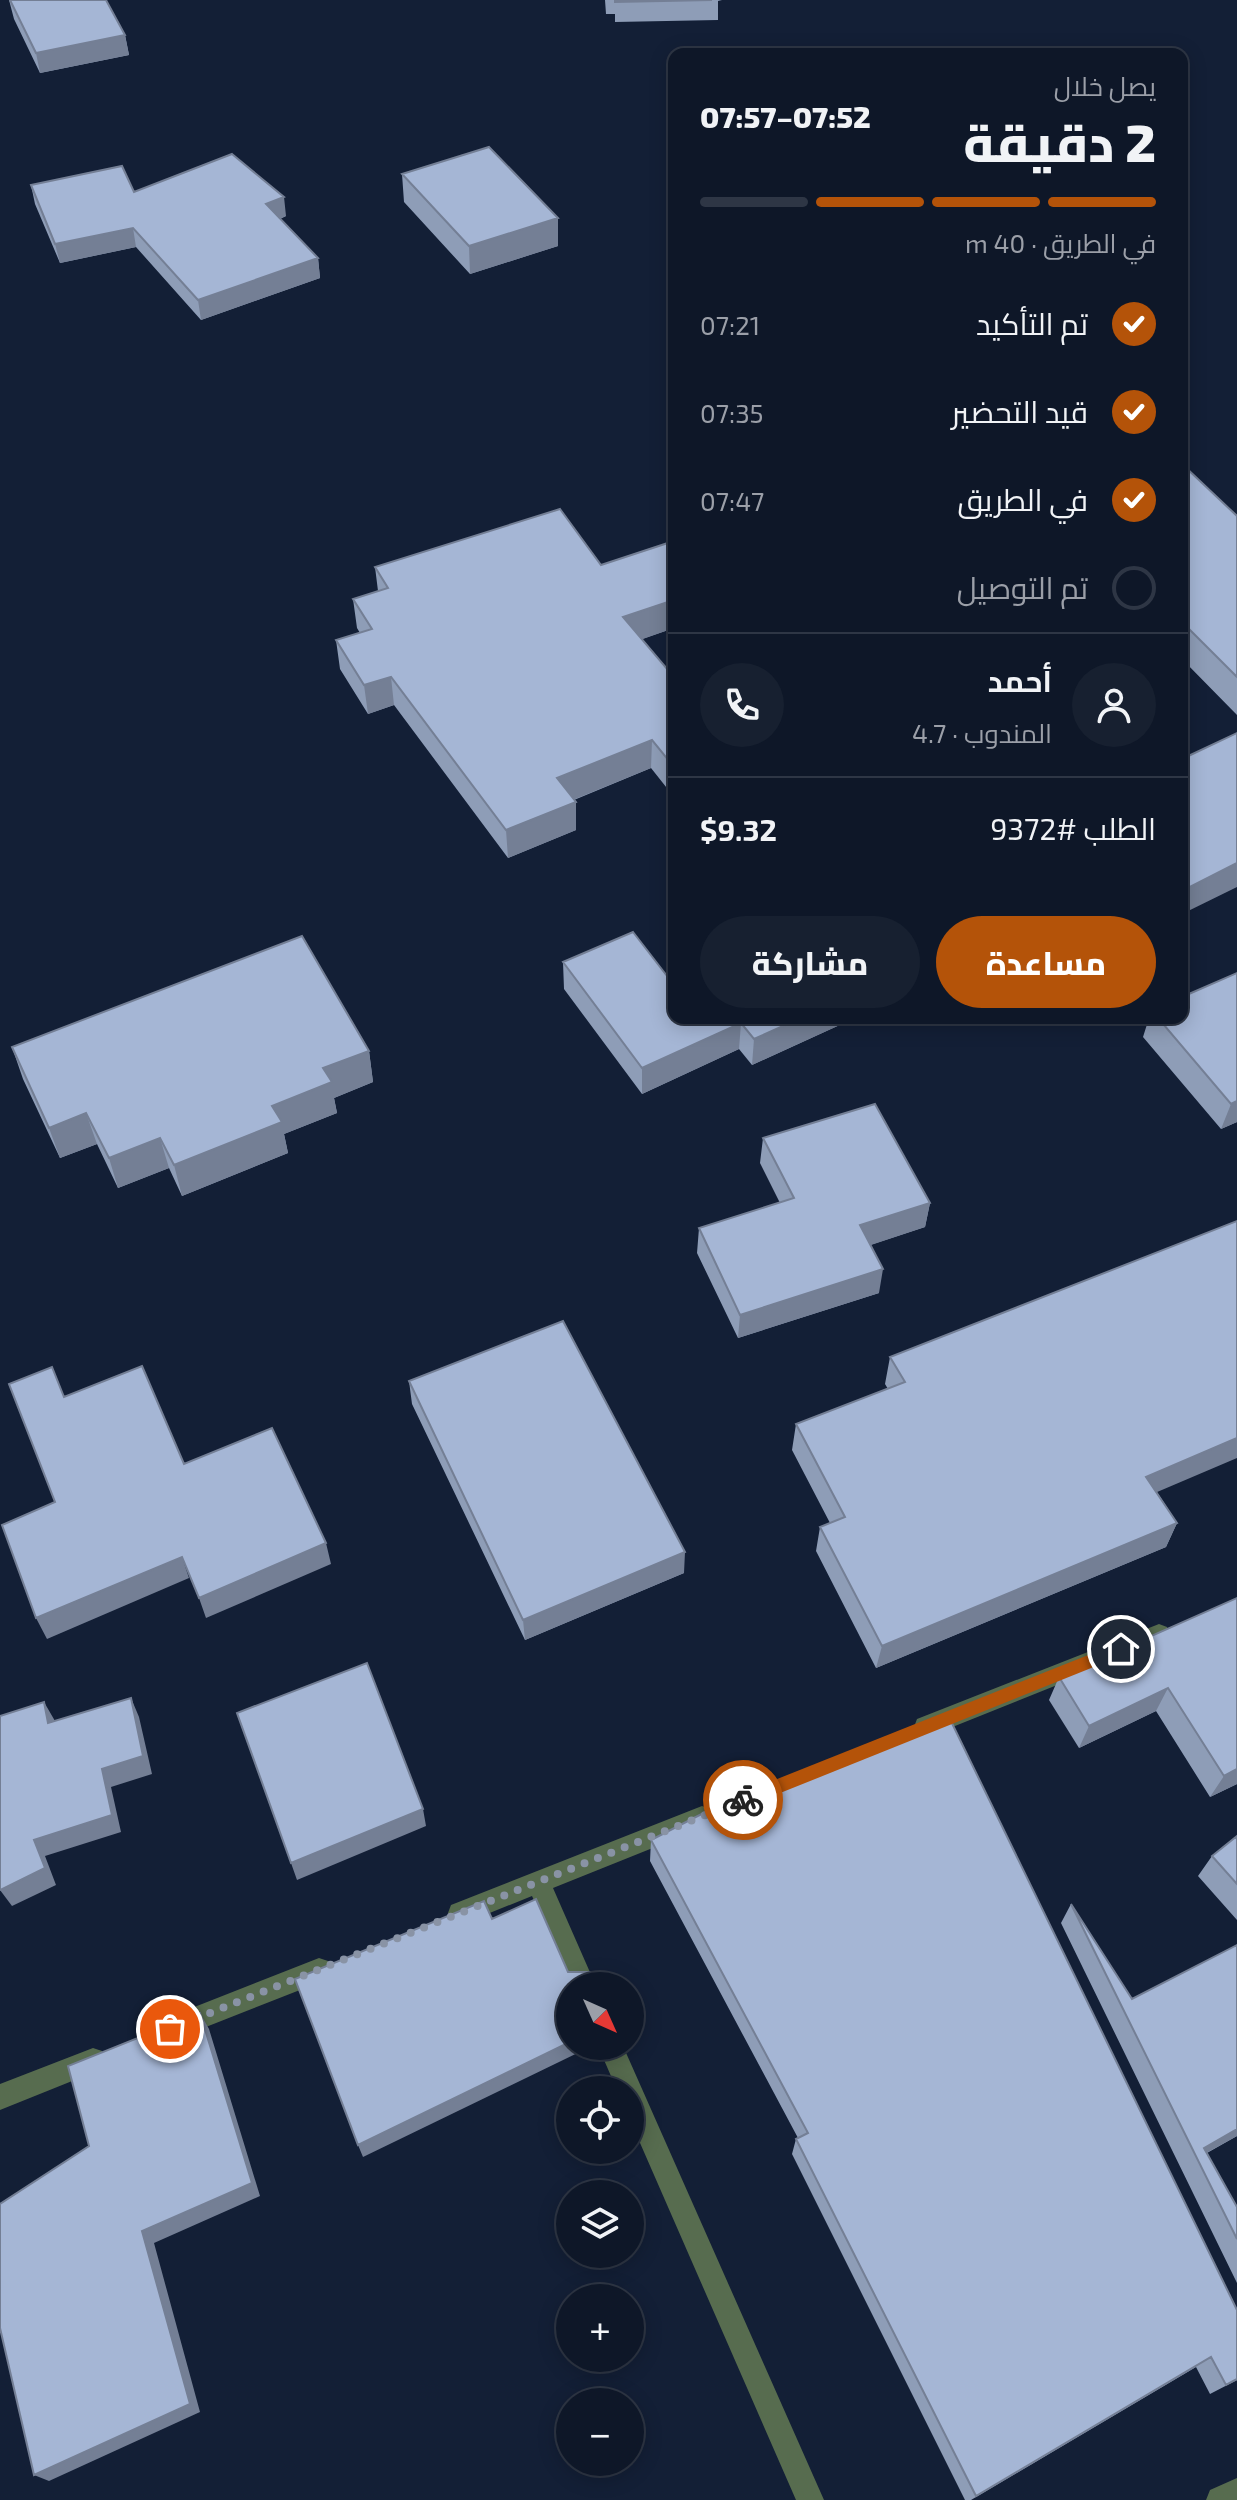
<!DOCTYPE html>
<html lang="ar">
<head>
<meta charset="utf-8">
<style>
	body { margin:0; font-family:"Exo 2",Cairo,sans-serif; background:#172030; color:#f1f3f6; direction:rtl; height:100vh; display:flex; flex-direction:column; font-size:30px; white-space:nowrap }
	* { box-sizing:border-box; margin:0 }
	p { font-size:26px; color:#9b9fa8 }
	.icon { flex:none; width:44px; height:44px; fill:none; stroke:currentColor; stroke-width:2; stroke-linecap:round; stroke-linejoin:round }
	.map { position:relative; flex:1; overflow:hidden; direction:ltr }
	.drawer { position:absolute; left:668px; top:48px; width:520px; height:976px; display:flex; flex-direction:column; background:#0e1728; border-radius:16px; box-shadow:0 4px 20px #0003,0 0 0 2px #2e3645; direction:rtl }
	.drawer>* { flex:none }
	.needle { width:52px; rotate:135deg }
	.controls { position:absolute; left:556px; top:1972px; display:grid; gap:16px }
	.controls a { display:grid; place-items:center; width:88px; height:88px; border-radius:50%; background:#0e1728; box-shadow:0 4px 20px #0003,0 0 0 2px #2e3645; font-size:40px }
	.pin { position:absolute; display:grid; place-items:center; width:68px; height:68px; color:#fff; margin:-34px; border:4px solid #fff; border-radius:50%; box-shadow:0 2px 8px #0007 }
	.courier { position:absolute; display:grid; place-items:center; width:80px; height:80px; margin:-40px; border:6px solid #b45309; border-radius:50%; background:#fff; color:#222; box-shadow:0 2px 10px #0007 }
	.headline em { font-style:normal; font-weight:800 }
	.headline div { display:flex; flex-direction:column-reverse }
	.headline { display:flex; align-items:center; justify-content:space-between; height:136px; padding:0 32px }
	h1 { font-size:52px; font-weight:800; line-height:60px }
	.bar { display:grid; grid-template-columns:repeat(4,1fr); gap:12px 8px; align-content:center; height:96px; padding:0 32px }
	.bar i { height:10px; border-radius:6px; background:#2e3645 }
	.bar .current { background:#b45309 }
	.bar p { grid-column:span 4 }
	.line { display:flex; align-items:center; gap:20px; padding:0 32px; border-top:2px solid #2e3645 }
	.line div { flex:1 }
	.round { display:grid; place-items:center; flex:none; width:84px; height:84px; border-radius:42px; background:#172030 }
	ol { padding:0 32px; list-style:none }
	li { display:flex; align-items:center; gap:24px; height:88px }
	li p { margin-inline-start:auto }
	li .icon { padding:8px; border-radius:50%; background:#b45309; color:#fff; stroke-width:4 }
	li:last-child { color:#9b9fa8 }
	li i { width:44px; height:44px; border:4px solid #2e3645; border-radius:50% }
	.primary-button { display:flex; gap:16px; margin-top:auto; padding:16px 32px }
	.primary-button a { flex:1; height:92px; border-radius:48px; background:#b45309; color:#fff; font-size:32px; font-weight:800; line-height:92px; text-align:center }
	.primary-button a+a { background:#172030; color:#f1f3f6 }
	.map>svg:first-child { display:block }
</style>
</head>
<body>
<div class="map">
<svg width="1237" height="2500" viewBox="0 0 1237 2500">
	<rect width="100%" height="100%" fill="#131f36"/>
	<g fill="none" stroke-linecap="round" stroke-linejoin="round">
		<path fill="#576c4f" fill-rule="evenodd" d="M1159,1624L1167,1627L1170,1634L1167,1641L925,1738L917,1735L914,1727L917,1719Z
			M702,1806L710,1809L714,1817L710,1825L553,1888L596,1986H572L532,1896L460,1925L451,1921L448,1913L451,1905Z
			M319,1958L328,1961L331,1970L328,1979L178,2038L169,2035L166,2026L169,2017Z
			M598,2046H623L824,2500H796L630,2120V2090H617Z
			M93,2048L102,2051L105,2060L102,2069L0,2110V2084Z
			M1237,2478V2500H1206L1210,2490Z"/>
	</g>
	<path fill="#8e9db7" d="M9,0L125,35L129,55L40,73L14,19Z
		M605,0H722L718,1V20L615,22V14H606Z
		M402,174L558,246L470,274L404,202Z
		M31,185L134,192L286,216L280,219L318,258L320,278L201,320L136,247L60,263L35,204Z
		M1182,464L1237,516V715L1182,659Z
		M601,565L674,628L642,639L674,677V797L651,768L574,800L576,830L508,858L394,705L368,714L340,669L336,640L360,633L357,628L353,599L378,591L375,567Z
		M563,962L674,1018H855L752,1065L739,1049L642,1094L564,989Z
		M1237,973V1122L1221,1129L1143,1037L1149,1018H1182Z
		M12,1047L369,1051L373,1082L334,1098L337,1113L284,1134L288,1153L182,1196L169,1168L118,1188L97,1144L60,1158L23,1079Z
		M763,1138L930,1203L925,1227L870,1245L879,1293L738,1338L697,1253L699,1228L780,1203L760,1163Z
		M890,1357L1157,1492L1177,1523L1166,1547L876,1668L816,1551L820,1527L830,1523L792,1450L796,1424L888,1389L885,1384Z
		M409,1381L684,1573L525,1640L412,1404Z
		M1237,1598V1784L1210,1797L1156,1711L1079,1748L1049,1700L1059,1677Z
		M1237,1836V1920L1198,1876L1212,1856Z
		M651,1840L1237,2380L1210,2394L1196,2367L971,2500H965L792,2154L796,2139L798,2138L650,1861Z
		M1071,1904L1132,1999L1237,1945V2136L1207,2153L1237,2207V2283L1061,1923Z"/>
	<path fill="#747f95" d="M125,35L129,55L40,73L36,53Z
		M284,197L286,216L268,224L266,204Z
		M558,218V246L470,274L469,246Z
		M133,228L136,247L60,263L55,244Z
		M318,258L320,278L201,320L198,300Z
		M674,600V628L623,646V617Z
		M391,677L394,705L368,714L364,685Z
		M652,740L651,768L558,806L557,778Z
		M576,802V830L508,858L506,830Z
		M1237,863V887L1182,914V891Z
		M801,1018H855L752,1065L754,1039Z
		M741,1023L739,1049L642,1094V1068Z
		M369,1051L373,1082L334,1098L337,1113L284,1134L288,1153L182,1196L174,1165L272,1106L323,1068Z
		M1237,1101V1122L1221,1129L1231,1104Z
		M86,1113L97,1144L60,1158L49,1128Z
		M160,1138L169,1168L118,1188L109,1158Z
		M930,1203L925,1227L856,1250L860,1225Z
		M883,1269L879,1293L738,1338L740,1315Z
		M1237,1438V1458L1136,1501L1146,1477Z
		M1177,1523L1166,1547L876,1668L882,1646Z
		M326,1543L331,1564L206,1618L199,1598Z
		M685,1552L684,1573L525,1640L523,1620Z
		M182,1557L189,1578L47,1639L36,1618Z
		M1168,1688L1156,1711L1079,1748L1089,1726Z
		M131,1698L139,1717L152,1774L111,1787L121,1832L45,1856L56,1885L12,1906L0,1890L34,1840L102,1769Z
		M44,1702L55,1721L48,1723Z
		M1237,1769V1784L1210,1797L1224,1776Z
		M423,1809L426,1826L297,1880L291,1863Z
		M200,2013L209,2029L260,2196L154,2243L200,2412L49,2481L34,2475L142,2231Z
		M570,2042V2046H592L363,2157L358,2145Z
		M1237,2129V2136L1197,2158L1204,2148Z"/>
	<path fill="#a5b6d5" stroke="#747f95" stroke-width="2" d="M10,0H106L125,35L36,53Z
		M615,0H712L615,2Z
		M489,147L558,218L469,246L402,174Z
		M232,154L284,197L266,204L318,258L198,300L133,228L55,244L31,185L122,166L134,192Z
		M1182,464L1237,516V677L1182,622Z
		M560,509L601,565L674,541V600L623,617L674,677V767L652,740L557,778L576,802L506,830L391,677L364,685L336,640L372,629L353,599L388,588L375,567Z
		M1237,733V863L1182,891V759Z
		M633,932L674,985V1018H801L754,1039L741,1023L642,1068L563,962Z
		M302,936L369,1051L323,1068L332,1082L272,1106L282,1122L174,1165L160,1138L109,1158L86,1113L49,1128L12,1047Z
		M1237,973V1101L1231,1104L1158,1018H1182V997Z
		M875,1104L930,1203L860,1225L883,1269L740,1315L699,1228L794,1198L763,1138Z
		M1237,1221V1438L1146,1477L1177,1523L882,1646L820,1527L845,1517L796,1424L905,1382L890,1357Z
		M563,1321L685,1552L523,1620L409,1381Z
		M142,1366L184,1464L272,1428L326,1543L199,1598L182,1557L36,1618L2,1525L55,1502L9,1384L52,1367L64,1397Z
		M1237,1598V1769L1224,1776L1168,1688L1089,1726L1059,1677Z
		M367,1663L423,1809L291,1863L237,1713Z
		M131,1698L143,1756L102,1769L112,1815L34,1840L45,1868L0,1890V1716L44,1702L48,1723Z
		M947,1713L1237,2310V2379L1226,2385L1211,2357L976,2496L796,2139L808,2133L651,1840L723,1803Z
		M1237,1836V1884L1212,1856Z
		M536,1899L568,1972H598L604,1986H570V2042L358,2145L295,1979L484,1901L492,1919Z
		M1071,1904L1132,1999L1237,1945V2129L1204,2148L1237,2207V2239Z
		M200,2013L252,2183L142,2231L190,2404L34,2475L0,2328V2204L89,2146L68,2066Z"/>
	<path fill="#b45309" d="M1121,1642L1128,1649L1126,1654L743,1808L735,1800L737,1795Z"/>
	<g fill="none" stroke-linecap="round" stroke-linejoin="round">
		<path stroke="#8993a5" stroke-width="8" stroke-dasharray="0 14.4" d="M170,2029L743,1800"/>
	</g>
</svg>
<div class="controls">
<a><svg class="needle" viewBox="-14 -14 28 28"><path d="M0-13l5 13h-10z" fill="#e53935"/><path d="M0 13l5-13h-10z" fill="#9b9fa8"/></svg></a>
<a><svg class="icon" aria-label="locate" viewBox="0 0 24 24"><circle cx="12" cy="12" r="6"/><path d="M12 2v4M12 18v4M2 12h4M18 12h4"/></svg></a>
<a><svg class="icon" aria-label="layers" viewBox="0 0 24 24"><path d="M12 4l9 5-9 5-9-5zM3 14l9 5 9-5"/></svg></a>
<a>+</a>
<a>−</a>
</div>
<div class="pin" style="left:170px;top:2029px;background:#ea580c"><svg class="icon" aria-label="bag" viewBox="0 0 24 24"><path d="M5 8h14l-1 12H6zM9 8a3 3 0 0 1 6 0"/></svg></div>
<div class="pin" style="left:1121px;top:1649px;background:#1f2937"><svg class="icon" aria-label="home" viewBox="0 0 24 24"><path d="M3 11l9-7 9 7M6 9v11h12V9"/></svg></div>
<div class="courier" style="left:743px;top:1800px"><svg class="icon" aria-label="bike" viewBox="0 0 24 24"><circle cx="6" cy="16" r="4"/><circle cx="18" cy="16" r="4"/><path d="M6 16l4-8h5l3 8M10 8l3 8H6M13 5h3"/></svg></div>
<section class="drawer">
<div class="headline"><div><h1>2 دقيقة</h1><p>يصل خلال</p></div><em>07:52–07:57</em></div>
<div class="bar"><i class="current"></i><i class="current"></i><i class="current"></i><i></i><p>في الطريق · 40 m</p></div>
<ol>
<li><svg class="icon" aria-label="check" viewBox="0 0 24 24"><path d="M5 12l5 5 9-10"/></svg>تم التأكيد<p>07:21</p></li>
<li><svg class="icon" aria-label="check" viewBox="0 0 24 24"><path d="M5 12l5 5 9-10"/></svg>قيد التحضير<p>07:35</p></li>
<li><svg class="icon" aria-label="check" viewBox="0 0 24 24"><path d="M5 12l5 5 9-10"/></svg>في الطريق<p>07:47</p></li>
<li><i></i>تم التوصيل</li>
</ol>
<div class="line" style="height:144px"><a class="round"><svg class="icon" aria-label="person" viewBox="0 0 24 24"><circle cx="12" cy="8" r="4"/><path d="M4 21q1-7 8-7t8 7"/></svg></a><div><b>أحمد</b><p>المندوب · 4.7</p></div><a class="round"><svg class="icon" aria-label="phone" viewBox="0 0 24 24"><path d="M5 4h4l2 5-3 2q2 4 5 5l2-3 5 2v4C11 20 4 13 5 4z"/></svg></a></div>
<div class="line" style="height:104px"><div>الطلب #9372</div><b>$9.32</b></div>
<div class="primary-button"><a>مساعدة</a><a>مشاركة</a></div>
</section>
</div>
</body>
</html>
